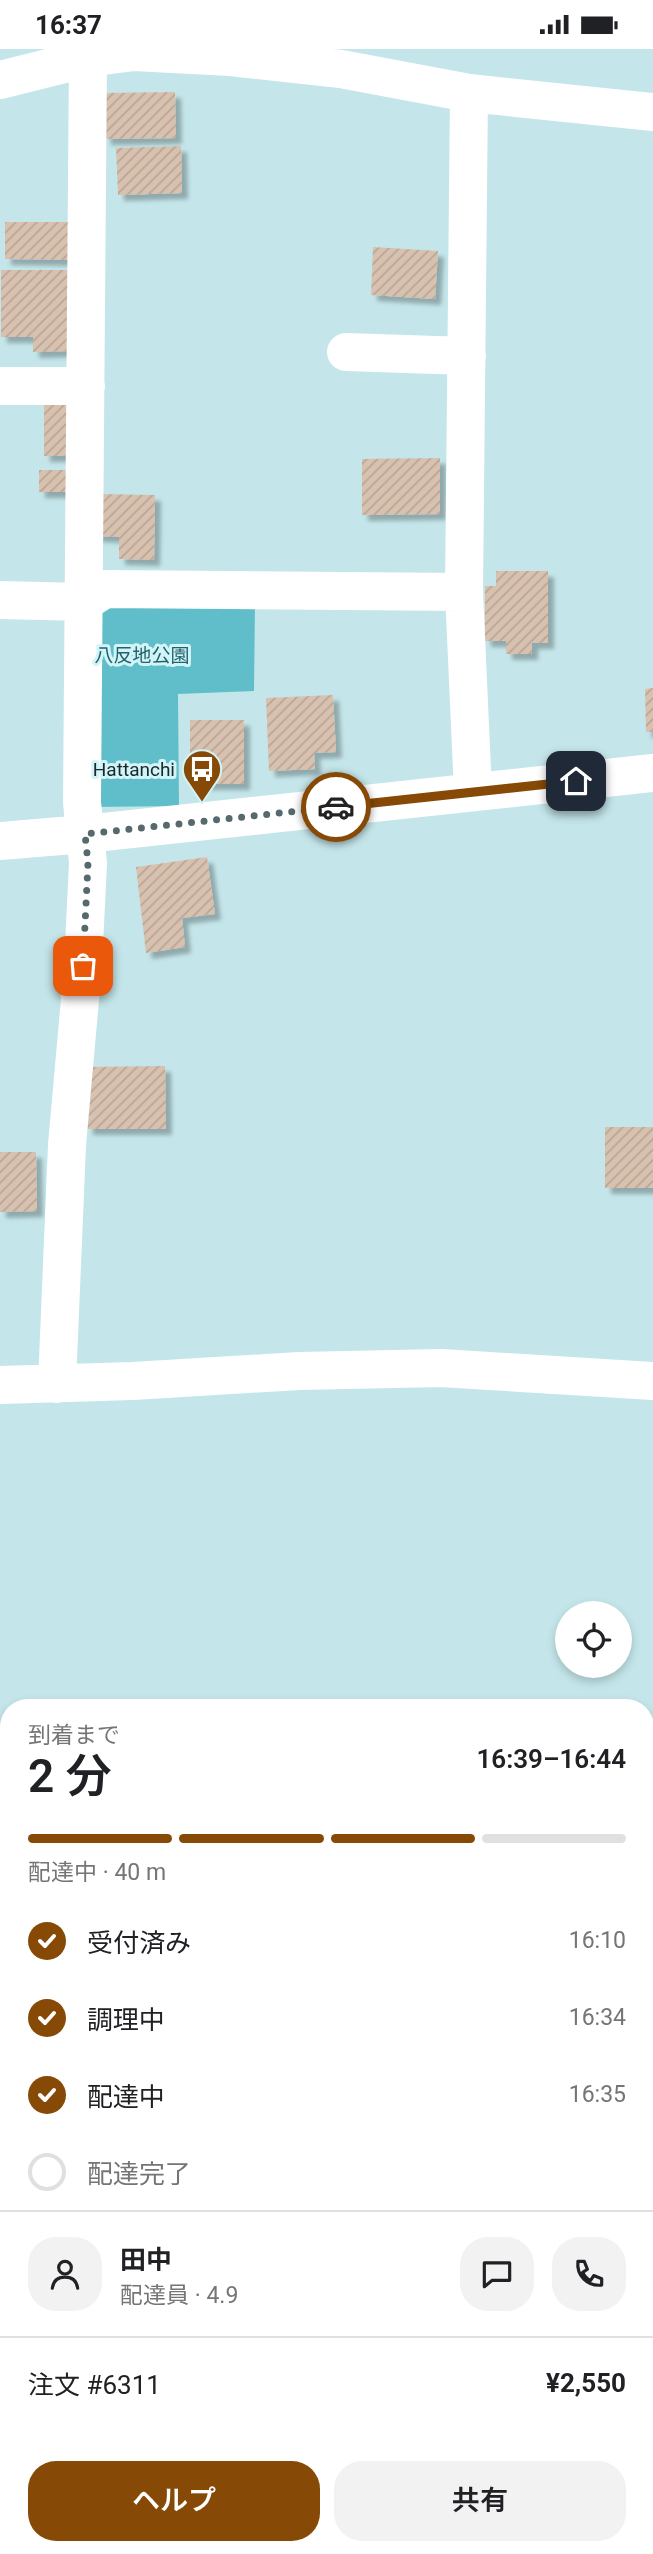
<!DOCTYPE html>
<html lang="ja">
<head>
<meta charset="utf-8">
<style>
	body { margin:0; font-family:Roboto,"Noto Sans JP",sans-serif; background:#f2f2f2; color:#202124; height:100vh; display:flex; flex-direction:column; font-size:26px; white-space:nowrap }
	* { box-sizing:border-box; margin:0 }
	p { font-size:23px; color:#757577 }
	.icon { flex:none; width:38px; height:38px; fill:none; stroke:currentColor; stroke-width:2; stroke-linecap:round; stroke-linejoin:round }
	.map { position:relative; flex:1; overflow:hidden }
	.side { position:absolute; left:0px; top:1650px; width:654px; height:856px; display:flex; flex-direction:column; background:#fff; border-radius:28px 28px 0 0; box-shadow:0 4px 10px #0003 }
	.side>* { flex:none }
	.controls { position:absolute; left:555px; top:1552px; display:grid; gap:14px }
	.controls a { display:grid; place-items:center; width:77px; height:77px; border-radius:50%; background:#fff; box-shadow:0 4px 10px #0003; font-size:35px }
	.pin { position:absolute; display:grid; place-items:center; width:60px; height:60px; color:#fff; margin:-30px; border-radius:14px; box-shadow:0 4px 10px #0006 }
	.courier { position:absolute; display:grid; place-items:center; width:70px; height:70px; margin:-35px; border:5px solid #864906; border-radius:50%; background:#fff; color:#222; box-shadow:0 2px 9px #0007 }
	.head em { font-style:normal; font-weight:600 }
	.head div { display:flex; flex-direction:column-reverse }
	.head { display:flex; align-items:center; justify-content:space-between; height:119px; padding:0 28px }
	h1 { font-size:46px; font-weight:600; line-height:52px }
	.bar { display:grid; grid-template-columns:repeat(4,1fr); gap:10px 7px; align-content:center; height:84px; padding:0 28px }
	.bar i { height:9px; border-radius:5px; background:#e0e0e0 }
	.bar .active { background:#864906 }
	.bar p { grid-column:span 4 }
	.line { display:flex; align-items:center; gap:18px; padding:0 28px; border-top:2px solid #e0e0e0 }
	.line div { flex:1 }
	.round { display:grid; place-items:center; flex:none; width:74px; height:74px; border-radius:28px; background:#f2f2f2 }
	ol { padding:0 28px; list-style:none }
	li { display:flex; align-items:center; gap:21px; height:77px }
	li p { margin-inline-start:auto }
	li .icon { padding:7px; border-radius:50%; background:#864906; color:#fff; stroke-width:4 }
	li:last-child { color:#757577 }
	li i { width:38px; height:38px; border:4px solid #e0e0e0; border-radius:50% }
	.button { display:flex; gap:14px; margin-top:auto; padding:14px 28px }
	.button a { flex:1; height:80px; border-radius:28px; background:#864906; color:#fff; font-size:28px; font-weight:600; line-height:80px; text-align:center }
	.button a+a { background:#f2f2f2; color:#202124 }
	.status { display:flex; justify-content:space-between; align-items:center; height:49px; padding:0 35px; background:#fff; direction:ltr }
	.status svg { height:19px; fill:currentColor }
	.map>svg:first-child { display:block }
</style>
</head>
<body>
<div class="status"><b>16:37</b><svg viewBox="0 0 49 12"><path d="M0 12V9h3v3zM5 12V6h3v6zM10 12V3h3v9zM15 12V0h3v12zM26 1h20v11H26zM47 4h2v5h-2z"/></svg></div>
<div class="map">
<svg width="653" height="2505" viewBox="0 0 653 2505">
	<defs>
		<pattern id="building-hatch" width="6" height="6" patternUnits="userSpaceOnUse" patternTransform="scale(1.75)"><rect width="6" height="6" fill="#d8c1af"/><path d="M-1 1l2-2M0 6l6-6M5 7l2-2" fill="none" stroke="#b9a697"/></pattern>
		<filter id="shadow"><feDropShadow dx="6" dy="6" stdDeviation="2" flood-color="#0004"/></filter>
	</defs>
	<rect width="100%" height="100%" fill="#c4e6ea"/>
	<path fill="#5fbec9" d="M105,552L255,554L254,642L178,645L179,757L90,758V604Z"/>
	<path fill="url(#building-hatch)" filter="url(#shadow)" d="M175,43L176,89L105,90L104,44Z
		M181,97L182,144L118,146L116,99Z
		M5,173H74L73,211L5,210Z
		M373,198L438,202L435,250L371,246Z
		M1,221H68L69,302L33,303V288H1Z
		M44,349H71V407H44Z
		M440,409V465L362,466V410Z
		M39,421H71V443H39Z
		M96,445L155,446L154,511L119,510V488L95,487Z
		M496,522H548V594H532V605H506V592H485V537H496Z
		M653,639V683H646L645,640Z
		M333,646L336,703L314,704L315,720L269,722L266,649Z
		M190,671H244V735H190Z
		M207,808L215,865L182,869L185,898L146,904L136,818Z
		M165,1017L166,1080H87L86,1018Z
		M605,1078H653V1139H605Z
		M0,1103H36L37,1162L0,1163Z
		M0,2090H9V2310H0Z"/>
	<g fill="none" stroke-linecap="round" stroke-linejoin="round">
		<path stroke="#fff" stroke-width="38" d="M0,31L88,9L134,3L230,8L341,20L469,44L653,63
			M469,44L464,543L473,743
			M346,303L467,307
			M0,337H86
			M0,551L84,553L105,540L464,543
			M57,1335L67,1096L83,917L88,814L82,753L88,9
			M0,1336L133,1332L299,1322L441,1319L653,1332
			M646,2054H653
			M0,2056H9
			M180,2505V2497"/>
		<path stroke="#fff" stroke-width="38" d="M0,792L85,785L653,724"/>
	</g>
	<g fill="none" stroke-linecap="round" stroke-linejoin="round">
		<path stroke="#566a6d" stroke-width="7" stroke-dasharray="0 12.6" d="M83,917L88,814L85,785L336,758"/>
		<path stroke="#864906" stroke-width="9" d="M336,758L576,732"/>
	</g>
	<defs>
		<g id="bus-pin" transform="scale(2.0125)"><path d="M0 17L-7.5 6A9.5 9.5 0 1 1 7.5 6Z" fill="#864906" stroke="#d1f4f8"/><path d="M-5-6H5V4H4V6H2V4H-2V6H-4V4H-5ZM-3.5-4V0h7V-4ZM-3.5 1.2v1.5H-2V1.2ZM2 1.2v1.5H3.5V1.2Z" fill="#fff"/></g>
	</defs>
	<g fill-rule="evenodd">
		<use href="#bus-pin" x="202" y="720"/>
	</g>
	<g text-anchor="middle" stroke-width="6" stroke-linejoin="round" paint-order="stroke">
		<g font-size="19" fill="#236269" stroke="#d1f4f8">
			<text x="142" y="613">八反地公園</text>
		</g>
		<g font-size="19" fill="#1b282a" stroke="#d1f4f8" text-anchor="end">
			<text x="175" y="727">Hattanchi</text>
		</g>
	</g>
</svg>
<div class="controls">
<a><svg class="icon" aria-label="locate" viewBox="0 0 24 24"><circle cx="12" cy="12" r="6"/><path d="M12 2v4M12 18v4M2 12h4M18 12h4"/></svg></a>
</div>
<div class="pin" style="left:83px;top:917px;background:#ea580c"><svg class="icon" aria-label="bag" viewBox="0 0 24 24"><path d="M5 8h14l-1 12H6zM9 8a3 3 0 0 1 6 0"/></svg></div>
<div class="pin" style="left:576px;top:732px;background:#1f2937"><svg class="icon" aria-label="home" viewBox="0 0 24 24"><path d="M3 11l9-7 9 7M6 9v11h12V9"/></svg></div>
<div class="courier" style="left:336px;top:758px"><svg class="icon" aria-label="car" viewBox="0 0 24 24"><path d="M5 17H2v-5l4-1 3-4h7l3 4 3 1v5h-3M9 17h6M6 11h13"/><circle cx="7" cy="17" r="2"/><circle cx="17" cy="17" r="2"/></svg></div>
<section class="side">
<div class="head"><div><h1>2 分</h1><p>到着まで</p></div><em>16:39–16:44</em></div>
<div class="bar"><i class="active"></i><i class="active"></i><i class="active"></i><i></i><p>配達中 · 40 m</p></div>
<ol>
<li><svg class="icon" aria-label="check" viewBox="0 0 24 24"><path d="M5 12l5 5 9-10"/></svg>受付済み<p>16:10</p></li>
<li><svg class="icon" aria-label="check" viewBox="0 0 24 24"><path d="M5 12l5 5 9-10"/></svg>調理中<p>16:34</p></li>
<li><svg class="icon" aria-label="check" viewBox="0 0 24 24"><path d="M5 12l5 5 9-10"/></svg>配達中<p>16:35</p></li>
<li><i></i>配達完了</li>
</ol>
<div class="line" style="height:126px"><a class="round"><svg class="icon" aria-label="person" viewBox="0 0 24 24"><circle cx="12" cy="8" r="4"/><path d="M4 21q1-7 8-7t8 7"/></svg></a><div><b>田中</b><p>配達員 · 4.9</p></div><a class="round"><svg class="icon" aria-label="chat" viewBox="0 0 24 24"><path d="M4 5h16v11H9l-5 4z"/></svg></a><a class="round"><svg class="icon" aria-label="phone" viewBox="0 0 24 24"><path d="M5 4h4l2 5-3 2q2 4 5 5l2-3 5 2v4C11 20 4 13 5 4z"/></svg></a></div>
<div class="line" style="height:91px"><div>注文 #6311</div><b>¥2,550</b></div>
<div class="button"><a>ヘルプ</a><a>共有</a></div>
</section>
</div>
</body>
</html>
